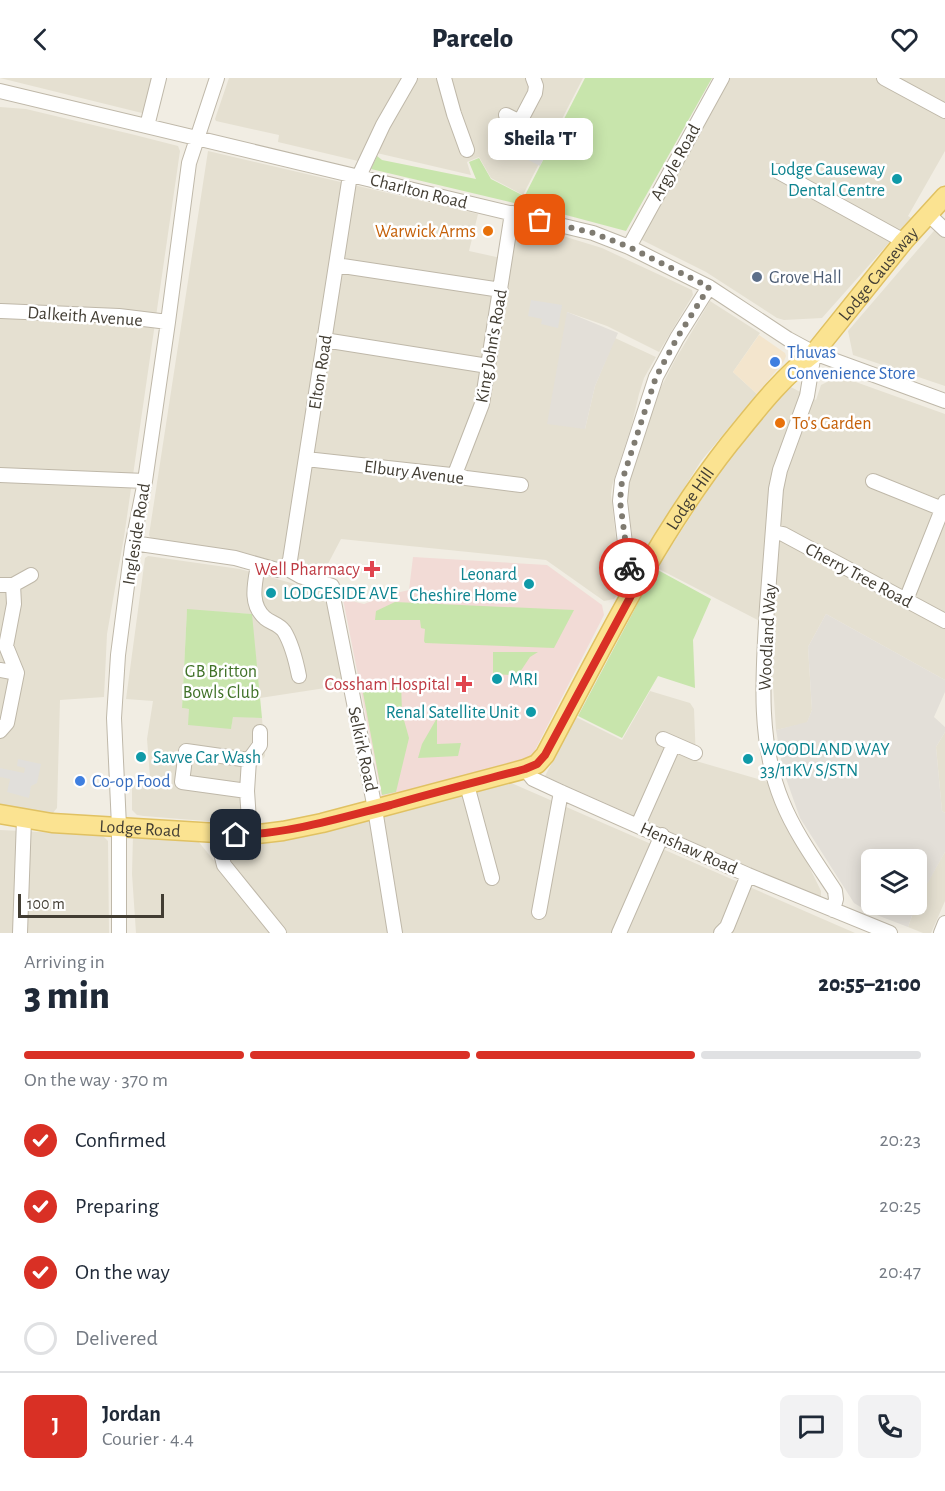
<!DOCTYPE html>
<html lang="en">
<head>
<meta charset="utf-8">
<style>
	body { margin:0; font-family:"Alegreya Sans",sans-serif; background:#f2f2f3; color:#1f2937; height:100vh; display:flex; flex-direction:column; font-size:22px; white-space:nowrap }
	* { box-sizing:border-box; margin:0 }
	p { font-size:20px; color:#747a83 }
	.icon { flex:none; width:33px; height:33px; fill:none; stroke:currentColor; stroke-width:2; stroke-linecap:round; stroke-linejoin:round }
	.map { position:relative; height:855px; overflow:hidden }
	.drawer { display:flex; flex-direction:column; background:#fff; flex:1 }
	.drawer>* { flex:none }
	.fabs { position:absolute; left:861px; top:771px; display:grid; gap:12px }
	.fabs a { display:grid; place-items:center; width:66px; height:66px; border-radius:9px; background:#fff; box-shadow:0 3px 15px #0003; font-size:30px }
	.scale { position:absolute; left:18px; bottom:15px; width:146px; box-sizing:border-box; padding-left:6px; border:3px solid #423d33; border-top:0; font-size:16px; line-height:21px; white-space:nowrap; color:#423d33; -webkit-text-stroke:4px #fff; paint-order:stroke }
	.pin { position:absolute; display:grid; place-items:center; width:51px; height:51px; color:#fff; margin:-26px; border-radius:12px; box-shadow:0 3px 9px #0006 }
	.courier { position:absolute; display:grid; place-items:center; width:60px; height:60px; margin:-30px; border:4px solid #d93025; border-radius:50%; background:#fff; color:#222; box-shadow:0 2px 8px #0007 }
	.bubble { position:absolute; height:42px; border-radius:9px; background:#fff; box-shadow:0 3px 15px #0003; font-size:20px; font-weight:800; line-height:42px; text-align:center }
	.overview em { font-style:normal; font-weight:800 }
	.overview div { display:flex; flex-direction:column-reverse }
	.overview { display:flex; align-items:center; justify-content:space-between; height:102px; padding:0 24px }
	h1 { font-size:39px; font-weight:800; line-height:45px }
	.bar { display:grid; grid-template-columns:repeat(4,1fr); gap:9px 6px; align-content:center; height:72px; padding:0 24px }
	.bar i { height:8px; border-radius:4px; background:#e0e1e3 }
	.bar .selected { background:#d93025 }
	.bar p { grid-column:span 4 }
	.line { display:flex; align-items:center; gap:15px; padding:0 24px; border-top:2px solid #e0e1e3 }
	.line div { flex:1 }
	.round { display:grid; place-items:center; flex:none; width:63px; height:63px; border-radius:9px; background:#f2f2f3 }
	ol { padding:0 24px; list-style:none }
	li { display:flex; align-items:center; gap:18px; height:66px }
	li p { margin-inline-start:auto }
	li .icon { padding:6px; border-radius:50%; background:#d93025; color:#fff; stroke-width:4 }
	li:last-child { color:#747a83 }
	li i { width:33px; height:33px; border:3px solid #e0e1e3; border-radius:50% }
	header { display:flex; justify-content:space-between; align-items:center; height:78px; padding:0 24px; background:#fff; font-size:27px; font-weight:800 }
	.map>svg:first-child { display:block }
</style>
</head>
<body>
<header><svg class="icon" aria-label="back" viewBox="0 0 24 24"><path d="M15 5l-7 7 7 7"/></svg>Parcelo<svg class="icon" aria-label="heart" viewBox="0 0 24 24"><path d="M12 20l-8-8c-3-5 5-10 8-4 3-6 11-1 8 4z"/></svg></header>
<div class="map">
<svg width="945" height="855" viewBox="0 0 945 855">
	<rect width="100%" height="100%" fill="#f1ede3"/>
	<path fill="#e5e0d1" d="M0,0H157L146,36Z
		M229,0H583L523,117L491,100L479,79L467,84L471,97L364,72L358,83L278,64L279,57L216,43L215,41Z
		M730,0H945V73L908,138L911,140L822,240L784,242L777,240L706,194L640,161Z
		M0,29L26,31L135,57L178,68L180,73L124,459L107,556L104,619L60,622L57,730L52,736L36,734L0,727Z
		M208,73L478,136L469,173L510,182L517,144L602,170L692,212L693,217L659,274L607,248L567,234L585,351L595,308L615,260L656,279L644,300L639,316L632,346L612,408L611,417L619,488L618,516L614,521L604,523L546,482L341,461L321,499L242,474L151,461L149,457Z
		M945,140V308L853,277L848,253Z
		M710,223L760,255L733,294L757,316L701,383L640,481L634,476L628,421L629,406L657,317L675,282Z
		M839,298L945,336V602L826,536L808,569L812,632L807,645L776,652L772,591L773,550L657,490L726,384L783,305L816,322L821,307Z
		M148,478L240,491L324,514L345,607L260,620L251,536L187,532L182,630L189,631L231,650L233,638L262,640L265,678L254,692L253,738L242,746L144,738L137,737L132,732V702L150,699L147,661L153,623L126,621L143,495L145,480Z
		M650,613L690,625L694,631L696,683L768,704L821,813V818L816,819L545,698L576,639L622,662Z
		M945,654V735L942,733L936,669Z
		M509,704L855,855H136L132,796L133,757L188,759L198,763L220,790L230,782L228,775L231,769L235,766L278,762L319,755Z
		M0,752L102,757L108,763L109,855H0Z
		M945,774V823L931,855H923L908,849L918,821Z"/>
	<path fill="#f3e5cd" d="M759,257L785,275L786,278L784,283L757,316L733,294Z"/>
	<path fill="#e3dfd8" d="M567,234L618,255L595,308L585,351L547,346Z
		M826,536L945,602V614L934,639L945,649V654L936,669L942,733L945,735V774L916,826V782H872V826H916L908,849L869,834L854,825L800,740L783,692L776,652L807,644L812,632L808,569Z"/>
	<path fill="#f2dbd6" d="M413,479L547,487L602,527L604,537L534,674L530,679L382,720L343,521L364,526L387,517L409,512Z"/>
	<path fill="#c8e5ac" d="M585,0H712L626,153L521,125Z
		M377,78L382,82L476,101L469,84L479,80L491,101L522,117L518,126L371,91Z
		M656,491L711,521L693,562L695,610L658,598L622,660L578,638Z
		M395,524L574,532L554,570L425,565L424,563L425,551L421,550L420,542H375L376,533Z
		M187,531L252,536L262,640L233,639L231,651L188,647L189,631L182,630Z
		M493,574H538L530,579L520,594L511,597L493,596Z
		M361,604H401L402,635L409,660L396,714L382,717Z
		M437,640V666L461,665L458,678L418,680L422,666Z"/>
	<path fill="#e1dfdb" d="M520,57L548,72L540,88L509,72Z
		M531,222L562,227L558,250L541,246L542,241L528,238Z
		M18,681L41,686L37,705L31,708L29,720L7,714L10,701L0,699V690L24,695L25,690L17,688Z"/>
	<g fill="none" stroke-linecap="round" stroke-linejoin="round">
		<g stroke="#bfb8a9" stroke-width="16">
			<path id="minor" d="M444,0L454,36L467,72
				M884,0L945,33
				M0,13L593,155L629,169L709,209L788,261L814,275L945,323
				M506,37L520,44
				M147,48L159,0
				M514,55L535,15L536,8L533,0
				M777,93L904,163
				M359,98L383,47L410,0
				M928,136L945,152
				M629,169L722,0
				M336,187L501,212
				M1,233L119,238L168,244
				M324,262L488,288
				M814,275L807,318L780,392L776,411C773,450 770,490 767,529C763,594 757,662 782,723C795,755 816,784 835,813L836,821L833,832
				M306,381L451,397L455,396L466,400L521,407
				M455,396L482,326L512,135
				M0,397L145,403
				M873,403L945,432
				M773,454L783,456L945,543
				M133,465L235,480L277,492L286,490
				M258,487C255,505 249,526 265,540C271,545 279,546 284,553C292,566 296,583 299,598
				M286,490L290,482L350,97
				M286,490L300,498L332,508
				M640,501L633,496L627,482L620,423L622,403L656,299L677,260L709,209
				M0,507H13L31,497
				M906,522L945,424
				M334,524L375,731L395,855
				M0,592L17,595
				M0,653L7,645L17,595L6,568L14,526L13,507
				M663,661L695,675
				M525,691L533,701L561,714L748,797L890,855
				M467,707L492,800
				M247,713L182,704L186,673L249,682
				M638,747L674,666
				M223,756L221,775L224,787L279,855
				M250,757L247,713L249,682L260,667V654
				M539,834L561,714
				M20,855L24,741
				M119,855V748L114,640L118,577L132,469L145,403L168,244L189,85L217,0
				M619,855L662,757
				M721,855L727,849L748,797
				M941,855L945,845"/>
		</g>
		<g stroke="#e0c162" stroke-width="21">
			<g id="major">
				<path id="s1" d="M0,736L52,745L250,757L283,753L322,745L525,691L537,686L545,677C602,570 655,460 730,365C756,333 781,300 814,275L904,163L945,118"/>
			</g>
		</g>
		<use href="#minor" stroke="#fff" stroke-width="14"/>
		<use href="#major" stroke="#fbe391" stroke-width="18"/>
	</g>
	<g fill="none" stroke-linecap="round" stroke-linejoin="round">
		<path stroke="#7f7b71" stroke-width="6" stroke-dasharray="0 10.8" d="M540,142L593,155L629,169L709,209L677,260L656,299L622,403L620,423L629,490"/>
		<path stroke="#d93025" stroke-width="8" d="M236,757C289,756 340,740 391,727C435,714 480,703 525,691L537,686L545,677L640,501L633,496L629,490"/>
	</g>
	<g fill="#0f9aa8" stroke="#fff" stroke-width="2">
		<circle cx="897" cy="101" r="6"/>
		<circle cx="529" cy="506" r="6"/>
		<circle cx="271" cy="515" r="6"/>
		<circle cx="497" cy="601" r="6"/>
		<circle cx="531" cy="634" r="6"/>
		<circle cx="141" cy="679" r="6"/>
		<circle cx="748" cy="681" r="6"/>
	</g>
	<g fill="#e8710a" stroke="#fff" stroke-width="2">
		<circle cx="488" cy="153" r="6"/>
		<circle cx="780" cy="345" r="6"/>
	</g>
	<circle fill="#5c6f8a" stroke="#fff" stroke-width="2" cx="757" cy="199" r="6"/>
	<g fill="#3f7fe0" stroke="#fff" stroke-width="2">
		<circle cx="775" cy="284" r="6"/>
		<circle cx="80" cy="703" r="6"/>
	</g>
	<g fill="#e0444e" stroke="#fff" stroke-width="2">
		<path d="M369 482h6v6h6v6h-6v6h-6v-6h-6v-6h6z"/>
		<path d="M461 597h6v6h6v6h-6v6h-6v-6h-6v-6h6z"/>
	</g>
	<g text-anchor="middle" stroke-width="5" stroke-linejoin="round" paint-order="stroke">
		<g font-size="18" fill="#423d33" stroke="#fff">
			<text transform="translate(675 84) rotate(-61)" y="6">Argyle Road</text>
			<text transform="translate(419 113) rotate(14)" y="6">Charlton Road</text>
			<text dy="6" stroke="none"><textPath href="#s1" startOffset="1148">Lodge Causeway</textPath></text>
			<text transform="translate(85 238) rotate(4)" y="6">Dalkeith Avenue</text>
			<text transform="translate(491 268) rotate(-80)" y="6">King John's Road</text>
			<text transform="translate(320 294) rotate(-81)" y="6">Elton Road</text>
			<text transform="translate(414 394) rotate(7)" y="6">Elbury Avenue</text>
			<text dy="6" stroke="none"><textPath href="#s1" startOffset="854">Lodge Hill</textPath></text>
			<text transform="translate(136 456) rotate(-81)" y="6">Ingleside Road</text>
			<text transform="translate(859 497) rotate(28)" y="6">Cherry Tree Road</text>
			<text transform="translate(767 559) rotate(-87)" y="6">Woodland Way</text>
			<text transform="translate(363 671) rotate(78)" y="6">Selkirk Road</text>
			<text dy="6" stroke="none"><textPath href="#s1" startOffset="141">Lodge Road</textPath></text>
			<text transform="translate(689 770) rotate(24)" y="6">Henshaw Road</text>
		</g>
		<g font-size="18" fill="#0d838f" stroke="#fff" text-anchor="start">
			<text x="885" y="97" text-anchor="end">Lodge Causeway<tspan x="885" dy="21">Dental Centre</tspan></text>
			<text x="517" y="502" text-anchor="end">Leonard<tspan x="517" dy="21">Cheshire Home</tspan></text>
			<text x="283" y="521">LODGESIDE AVE</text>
			<text x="509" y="607">MRI</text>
			<text x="519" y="640" text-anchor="end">Renal Satellite Unit</text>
			<text x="760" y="677">WOODLAND WAY<tspan x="760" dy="21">33/11KV S/STN</tspan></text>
			<text x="153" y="685">Savve Car Wash</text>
		</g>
		<g font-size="18" fill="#c56008" stroke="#fff" text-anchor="end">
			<text x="476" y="159">Warwick Arms</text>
			<text x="792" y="351" text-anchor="start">To's Garden</text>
		</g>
		<g font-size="18" fill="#4e5e75" stroke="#fff" text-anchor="start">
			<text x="769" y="205">Grove Hall</text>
		</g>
		<g font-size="18" fill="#366cbe" stroke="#fff" text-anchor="start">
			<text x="787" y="280">Thuvas<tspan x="787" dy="21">Convenience Store</tspan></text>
			<text x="92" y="709">Co-op Food</text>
		</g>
		<g font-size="18" fill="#be3a42" stroke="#fff" text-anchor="end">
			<text x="360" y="497">Well Pharmacy</text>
			<text x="450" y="612">Cossham Hospital</text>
		</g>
		<g font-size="18" fill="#417229" stroke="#fff">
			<text x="221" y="599">GB Britton<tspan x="221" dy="21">Bowls Club</tspan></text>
		</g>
	</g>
</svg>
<div class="fabs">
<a><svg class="icon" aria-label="layers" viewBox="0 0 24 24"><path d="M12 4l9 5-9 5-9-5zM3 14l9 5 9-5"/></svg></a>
</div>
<div class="scale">100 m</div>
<div class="pin" style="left:540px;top:142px;background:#ea580c"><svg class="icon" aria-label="bag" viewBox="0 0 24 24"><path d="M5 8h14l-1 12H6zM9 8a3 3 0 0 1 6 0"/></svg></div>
<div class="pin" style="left:236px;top:757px;background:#1f2937"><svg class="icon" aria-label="home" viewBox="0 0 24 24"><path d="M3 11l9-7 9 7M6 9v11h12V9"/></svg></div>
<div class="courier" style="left:629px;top:490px"><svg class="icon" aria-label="bike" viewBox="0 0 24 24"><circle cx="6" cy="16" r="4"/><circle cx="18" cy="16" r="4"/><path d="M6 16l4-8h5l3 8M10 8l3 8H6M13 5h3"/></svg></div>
<div class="bubble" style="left:488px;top:40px;width:105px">Sheila 'T'</div>
</div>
<section class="drawer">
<div class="overview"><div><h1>3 min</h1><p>Arriving in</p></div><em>20:55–21:00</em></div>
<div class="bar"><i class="selected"></i><i class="selected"></i><i class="selected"></i><i></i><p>On the way · 370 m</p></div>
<ol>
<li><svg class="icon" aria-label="check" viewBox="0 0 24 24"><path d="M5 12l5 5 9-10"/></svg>Confirmed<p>20:23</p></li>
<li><svg class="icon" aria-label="check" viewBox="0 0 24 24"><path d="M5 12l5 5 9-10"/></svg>Preparing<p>20:25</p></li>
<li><svg class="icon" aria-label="check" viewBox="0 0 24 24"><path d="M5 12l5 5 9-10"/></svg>On the way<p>20:47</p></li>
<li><i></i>Delivered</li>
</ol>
<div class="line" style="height:108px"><b class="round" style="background:#d93025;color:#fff">J</b><div><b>Jordan</b><p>Courier · 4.4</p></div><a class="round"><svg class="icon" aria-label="chat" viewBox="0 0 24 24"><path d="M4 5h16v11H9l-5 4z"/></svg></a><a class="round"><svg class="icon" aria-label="phone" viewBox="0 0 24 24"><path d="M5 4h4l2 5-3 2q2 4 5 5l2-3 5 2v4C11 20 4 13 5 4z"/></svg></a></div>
</section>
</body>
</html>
